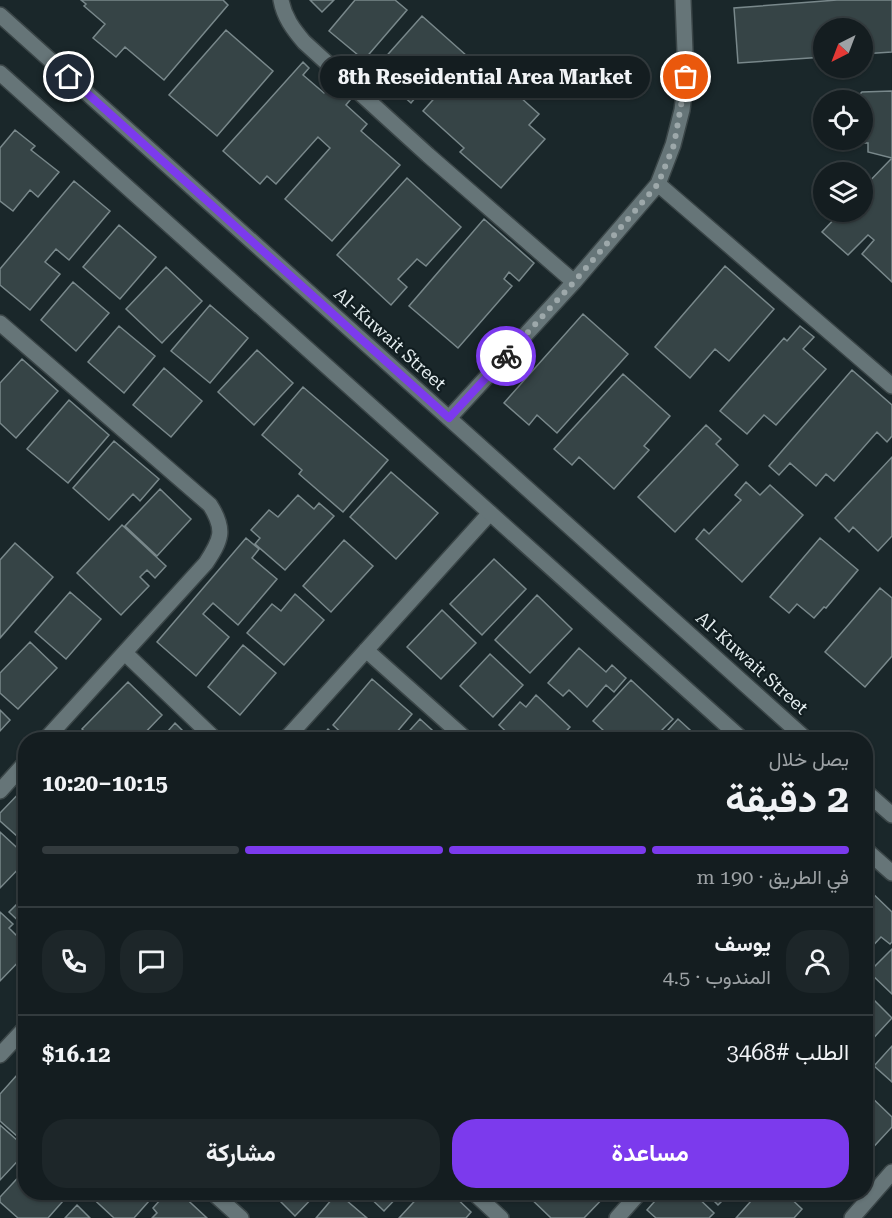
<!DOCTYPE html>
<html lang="ar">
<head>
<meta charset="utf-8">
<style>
	body { margin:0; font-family:"Roboto Serif",Vazirmatn,serif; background:#1d2629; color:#f1f3f6; direction:rtl; height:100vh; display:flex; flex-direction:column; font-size:22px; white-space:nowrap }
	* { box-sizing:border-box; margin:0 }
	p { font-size:20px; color:#9da2a5 }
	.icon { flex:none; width:33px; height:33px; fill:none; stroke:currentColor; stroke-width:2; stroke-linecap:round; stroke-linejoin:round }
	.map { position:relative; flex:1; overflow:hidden; direction:ltr }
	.details { position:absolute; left:18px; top:732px; width:855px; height:468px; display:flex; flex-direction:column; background:#141d20; border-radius:24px; box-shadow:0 2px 4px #0004,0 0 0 2px #333b3e; direction:rtl }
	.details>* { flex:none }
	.needle { width:39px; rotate:222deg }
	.fabs { position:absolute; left:813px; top:18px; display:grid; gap:12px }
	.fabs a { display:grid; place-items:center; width:60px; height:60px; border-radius:50%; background:#141d20; box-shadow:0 2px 4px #0004,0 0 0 2px #333b3e; font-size:30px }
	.pin { position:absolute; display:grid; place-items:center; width:51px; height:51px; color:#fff; margin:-26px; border:3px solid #fff; border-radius:50%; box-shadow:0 2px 6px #0007 }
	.courier { position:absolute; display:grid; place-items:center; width:60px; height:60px; margin:-30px; border:4px solid #7c3aed; border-radius:50%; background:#fff; color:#222; box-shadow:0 2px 8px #0007 }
	.bubble { position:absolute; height:42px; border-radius:21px; background:#141d20; box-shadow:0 2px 4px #0004,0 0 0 2px #333b3e; font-size:20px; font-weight:700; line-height:42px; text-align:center; direction:rtl }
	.head em { font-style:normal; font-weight:700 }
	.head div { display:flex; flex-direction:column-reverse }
	.head { display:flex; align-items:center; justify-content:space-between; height:102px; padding:0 24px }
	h1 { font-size:39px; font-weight:700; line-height:45px }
	.bar { display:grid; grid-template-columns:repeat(4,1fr); gap:9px 6px; align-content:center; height:72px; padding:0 24px }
	.bar i { height:8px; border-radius:4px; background:#333b3e }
	.bar .on { background:#7c3aed }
	.bar p { grid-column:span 4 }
	.line { display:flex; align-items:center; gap:15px; padding:0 24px; border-top:2px solid #333b3e }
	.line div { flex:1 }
	.round { display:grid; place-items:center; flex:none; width:63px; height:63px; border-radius:24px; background:#1d2629 }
	.action { display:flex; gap:12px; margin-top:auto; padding:12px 24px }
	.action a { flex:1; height:69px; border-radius:24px; background:#7c3aed; color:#fff; font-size:24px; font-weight:700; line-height:69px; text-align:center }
	.action a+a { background:#1d2629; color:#f1f3f6 }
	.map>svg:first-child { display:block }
</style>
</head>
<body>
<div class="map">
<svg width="892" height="1218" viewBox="0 0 892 1218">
	<rect width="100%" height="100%" fill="#1a272a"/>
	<path fill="#364446" stroke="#79888b" stroke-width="1.5" d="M81,0H223L228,5L164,80L125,47L116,57L93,38L105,24L84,6L86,4Z
		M310,0H334L322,12Z
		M355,0H395L407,10L364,60L329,31Z
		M837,0H892V52L862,54V28H824V57L738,63L734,8Z
		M422,16L467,56L440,87L431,79L411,103L374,70Z
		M226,30L273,71L217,136L169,95Z
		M473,55L539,114L529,125L545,139L501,188L460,152L464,148L423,111Z
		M303,62L309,68L303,75L324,93L332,84L350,100L346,105L367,124L361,131L400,165L332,241L285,199L330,148L318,137L276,184L267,176L260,184L223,151Z
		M892,91V282L862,254L874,240L868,235L848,255L822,232L841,212H862V189L892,158L868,152V143H853V140H862V100H854L862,92Z
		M15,130L35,146L31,150L59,172L38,197L30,190L13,211L0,201V148Z
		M407,178L461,227L426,266L417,259L398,279L407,287L391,305L337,255Z
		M74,181L110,211L69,260L56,249L45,262L60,274L30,310L0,285V269Z
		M484,219L534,263L519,281L509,272L504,279L512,286L458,348L409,306Z
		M119,225L156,257L120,299L83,267Z
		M725,266L774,309L729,361L715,349L690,378L655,347Z
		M166,267L202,301L162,343L126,309Z
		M73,282L109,313L76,351L41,320Z
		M210,305L248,338L210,383L171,351Z
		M583,314L628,354L557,433L537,415L529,425L504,403Z
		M119,326L155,356L124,393L88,362Z
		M800,326L814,337L803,349L826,369L776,425L764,415L747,434L720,411L784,338L787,341Z
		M257,350L293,383L254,425L218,392Z
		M22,359L58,391L16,438L0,423V383Z
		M164,368L202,401L171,437L133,405Z
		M852,370L892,405V436L887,442L877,432L834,481L826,474L816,486L790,463L779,475L769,466Z
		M623,374L670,416L644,446L649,450L614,489L579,457L572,465L554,449Z
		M303,387L388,460L343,512L299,474L302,470L262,435Z
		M69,400L109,435L68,483L27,449Z
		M706,425L721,439L716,444L738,465L675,532L638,497Z
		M114,441L159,479L140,501L133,494L109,520L73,488Z
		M892,457V536L878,551L853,527L849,532L835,518Z
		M391,472L438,513L396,559L350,517Z
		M746,482L760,495L770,485L803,515L742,582L696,539L704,529L709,534L741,500L735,495Z
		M160,489L191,519L157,556L125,526Z
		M298,495L314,509L319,503L334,516L285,570L255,544L260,538L251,530L269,510L278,517Z
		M122,525L166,566L155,578L147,570L140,577L149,586L121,615L77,573Z
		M246,538L259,549L252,558L277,579L238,625L213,603L203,614L229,637L196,676L157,642Z
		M820,538L858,570L826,608L824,607L814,618L797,604L789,613L770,597Z
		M344,540L373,566L331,612L303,586Z
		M15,543L53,577L0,638V560Z
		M494,559L526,589L482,635L450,604Z
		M880,588L892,598V656L865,687L825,652Z
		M70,592L101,619L66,659L35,632Z
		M295,594L324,620L284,665L247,633L272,604L281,611Z
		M537,595L572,629L530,673L495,640Z
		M442,610L476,643L441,679L407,647Z
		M30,642L57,668L18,709L0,693V673Z
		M243,645L276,673L240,715L208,687Z
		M579,648L606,672L612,665L626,678L614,692L606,685L587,707L569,690L563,696L548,683Z
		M490,654L523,685L493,717L460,686Z
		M372,679L412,714L390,740H349L333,725Z
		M631,680L673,719L655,737L649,731L641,740H614L593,721Z
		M128,682L162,715L138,740H93L82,729Z
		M536,695L570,727L558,740H515L499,725L520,702L526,707Z
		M0,710L10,720L0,731Z
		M420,719L443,740H401Z
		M678,719L701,740H659Z
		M175,723L192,740H160Z
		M328,729L340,740H319Z
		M26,786V844L0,821V813Z
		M0,832L26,856V861L0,888Z
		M866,887L892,912V942L890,944L881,937L866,953Z
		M26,895V928L9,912Z
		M0,912L13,924L9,928L26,945V954L0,981Z
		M892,949V994L869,972Z
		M866,980L874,988L868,994L892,1018L866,1046Z
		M892,1046V1082L874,1066Z
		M26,1065V1144L0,1121V1094Z
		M866,1092L892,1117V1127L866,1155Z
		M0,1125L26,1148V1152L0,1180Z
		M26,1169V1192H71L48,1218H18L0,1202V1197Z
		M86,1192H157L134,1218H114Z
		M167,1192H179L207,1218H152L157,1213L153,1208Z
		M271,1192H318L295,1216Z
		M338,1192H353L346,1200L367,1218H316Z
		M364,1192H402L384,1211Z
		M423,1192H450L471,1212L466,1218H399Z
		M524,1192H609L584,1218H551Z
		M663,1192H692L714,1213L709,1218H656L647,1210Z
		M705,1192H731L718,1205Z
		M759,1192H784L802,1209L794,1218H736Z
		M77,1205L90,1218H65Z"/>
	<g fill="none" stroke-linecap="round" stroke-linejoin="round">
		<g stroke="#3a4547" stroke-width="18">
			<path id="street" d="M281,0C284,17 293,29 304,42L428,155L574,282
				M658,184L892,386
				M0,323L210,505C226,530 221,540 206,563L45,740
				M449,418L574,282L658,184L673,145L682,110L686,77L683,0
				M366,650L467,740
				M125,653L216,740
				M285,740L490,513
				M0,791L26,762
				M0,1055L26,1027
				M212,1192L241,1218
				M473,1192L501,1218
				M617,1218L640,1192
				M852,1218L892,1172"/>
		</g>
		<g stroke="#3a4547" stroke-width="18">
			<path id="secondary" d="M0,15L807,740
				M0,73L743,740
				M866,792L892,815
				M866,850L892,873"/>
		</g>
		<use href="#street" stroke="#667578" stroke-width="15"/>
		<use href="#secondary" stroke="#667578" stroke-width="15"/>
	</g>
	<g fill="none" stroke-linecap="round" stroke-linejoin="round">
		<path stroke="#9da8aa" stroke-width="6" stroke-dasharray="0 10.8" d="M506,356L574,282L658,184L674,145L686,77"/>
		<path stroke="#7c3aed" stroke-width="8" d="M69,77L449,418L506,356"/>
	</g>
	<g text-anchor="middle" stroke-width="4.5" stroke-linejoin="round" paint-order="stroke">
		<g font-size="18" fill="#e4edef" stroke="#111d20">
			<text transform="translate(390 339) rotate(42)" y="6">Al-Kuwait Street</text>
			<text transform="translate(752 663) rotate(42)" y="6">Al-Kuwait Street</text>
		</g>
	</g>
</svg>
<div class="fabs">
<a><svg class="needle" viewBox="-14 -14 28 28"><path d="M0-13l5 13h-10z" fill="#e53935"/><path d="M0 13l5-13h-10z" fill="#9da2a5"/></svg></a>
<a><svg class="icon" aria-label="locate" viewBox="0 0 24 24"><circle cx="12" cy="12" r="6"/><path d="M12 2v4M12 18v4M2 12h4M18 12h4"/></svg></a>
<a><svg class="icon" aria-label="layers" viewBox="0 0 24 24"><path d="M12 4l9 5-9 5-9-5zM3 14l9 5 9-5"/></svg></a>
</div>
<div class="pin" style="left:686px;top:77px;background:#ea580c"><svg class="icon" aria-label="bag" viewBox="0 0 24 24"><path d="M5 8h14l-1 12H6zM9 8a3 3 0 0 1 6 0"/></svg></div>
<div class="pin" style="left:69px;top:77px;background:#1f2937"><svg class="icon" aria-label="home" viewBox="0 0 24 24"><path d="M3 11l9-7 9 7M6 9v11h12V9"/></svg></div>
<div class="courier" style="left:506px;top:356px"><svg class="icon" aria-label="bike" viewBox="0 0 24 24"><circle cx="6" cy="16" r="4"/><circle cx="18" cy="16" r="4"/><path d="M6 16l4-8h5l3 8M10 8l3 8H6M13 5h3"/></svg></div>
<div class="bubble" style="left:320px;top:56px;width:330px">8th Reseidential Area Market</div>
<section class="details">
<div class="head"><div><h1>2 دقيقة</h1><p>يصل خلال</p></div><em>10:15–10:20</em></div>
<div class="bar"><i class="on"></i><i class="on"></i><i class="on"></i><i></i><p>في الطريق · 190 m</p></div>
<div class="line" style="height:108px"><a class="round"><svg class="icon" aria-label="person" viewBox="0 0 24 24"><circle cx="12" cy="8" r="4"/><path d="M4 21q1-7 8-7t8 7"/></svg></a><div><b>يوسف</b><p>المندوب · 4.5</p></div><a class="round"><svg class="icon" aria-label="chat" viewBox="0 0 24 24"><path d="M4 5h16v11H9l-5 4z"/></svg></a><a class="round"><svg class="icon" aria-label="phone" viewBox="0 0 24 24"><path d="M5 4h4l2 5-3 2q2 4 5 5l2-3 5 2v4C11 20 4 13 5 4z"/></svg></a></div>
<div class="line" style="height:78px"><div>الطلب #3468</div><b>$16.12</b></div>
<div class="action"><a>مساعدة</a><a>مشاركة</a></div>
</section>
</div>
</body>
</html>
